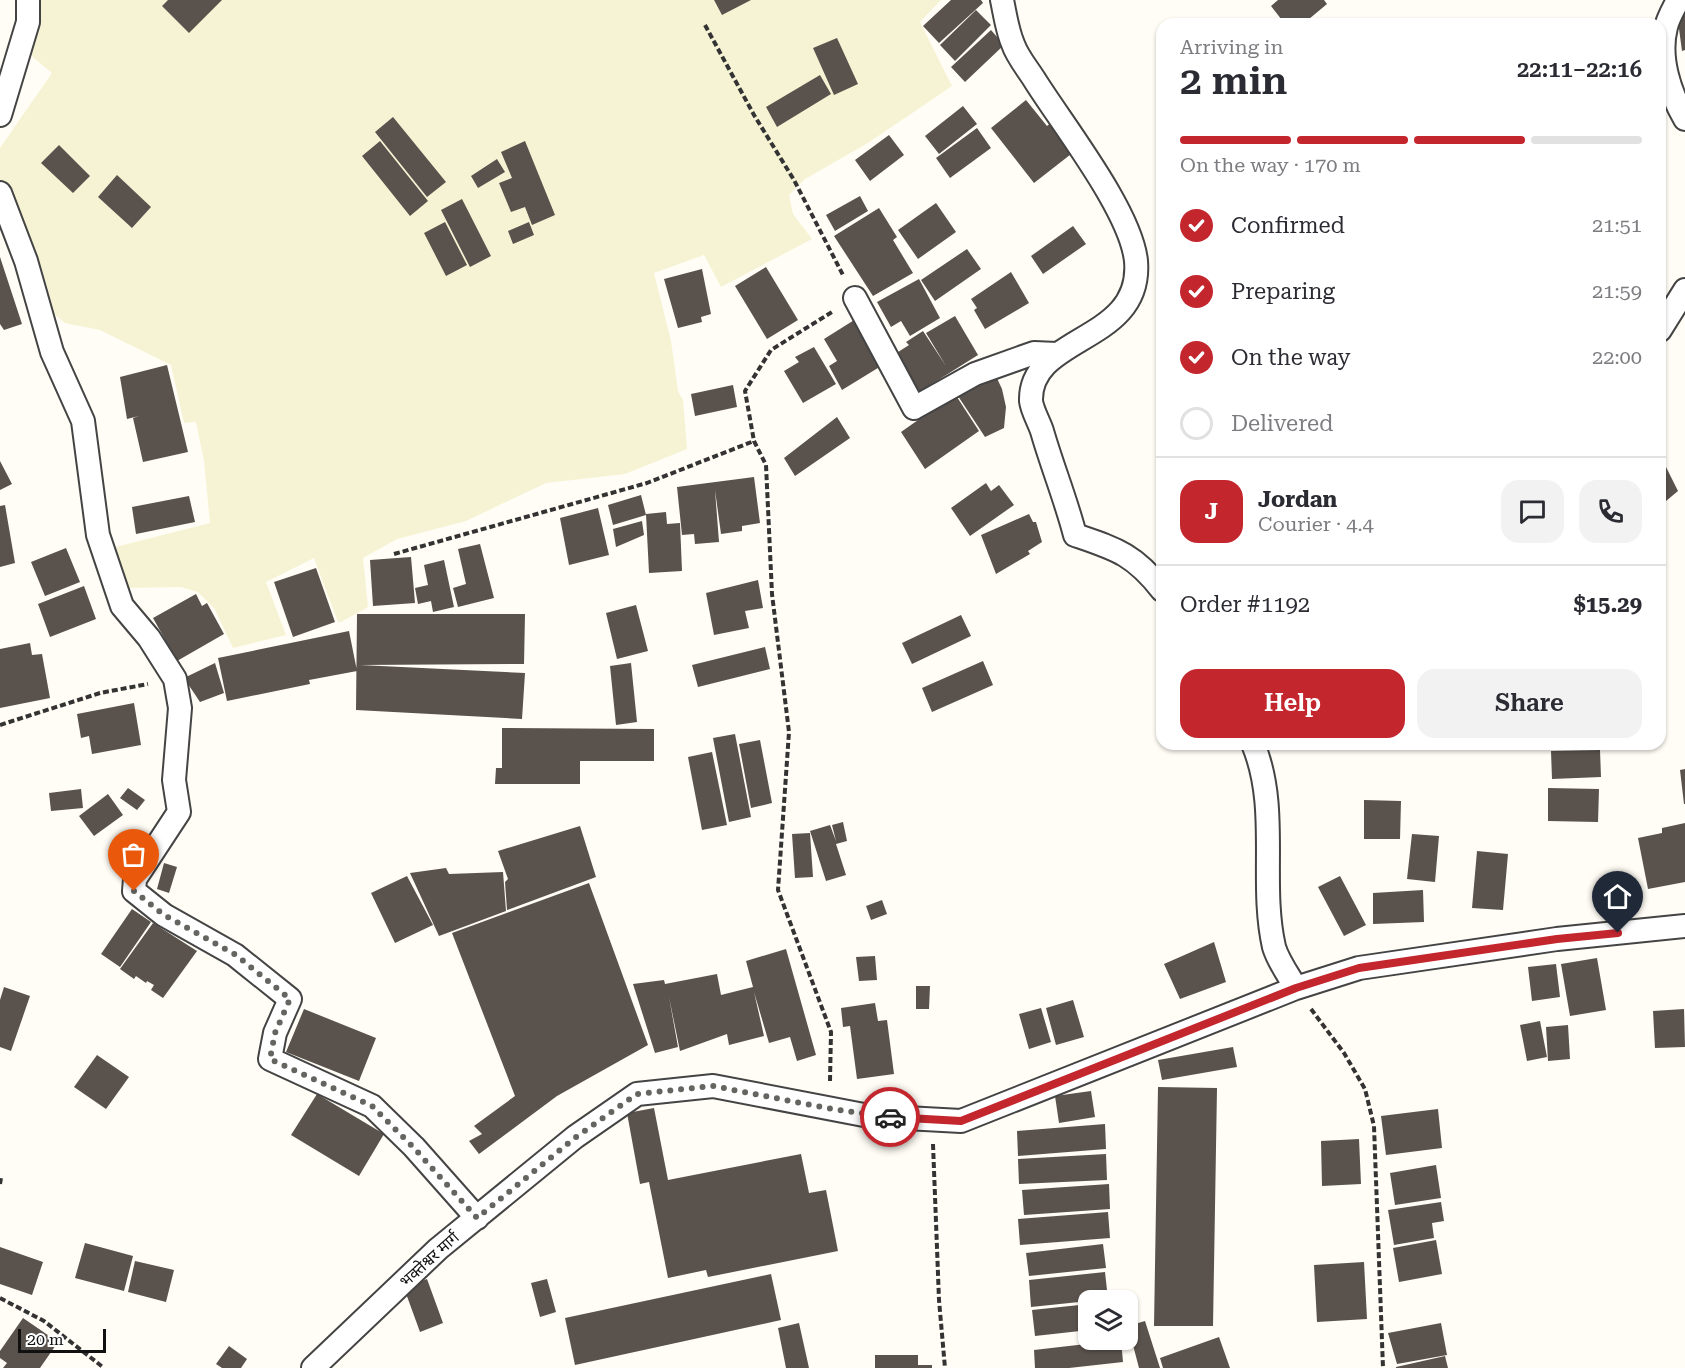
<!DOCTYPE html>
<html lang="en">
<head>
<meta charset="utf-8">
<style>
	body { margin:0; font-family:"Roboto Serif","Noto Sans Devanagari",serif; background:#f2f2f3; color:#2b2b33; height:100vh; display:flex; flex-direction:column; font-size:22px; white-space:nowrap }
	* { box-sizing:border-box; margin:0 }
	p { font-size:20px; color:#7c7c81 }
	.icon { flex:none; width:33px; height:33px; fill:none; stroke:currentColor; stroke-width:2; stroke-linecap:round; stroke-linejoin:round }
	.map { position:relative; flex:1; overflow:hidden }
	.panel { position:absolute; left:1156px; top:18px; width:510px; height:732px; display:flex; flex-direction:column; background:#fff; border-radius:18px; box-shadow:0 2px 4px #0004 }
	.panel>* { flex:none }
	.buttons { position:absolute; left:1078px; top:1290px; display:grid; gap:12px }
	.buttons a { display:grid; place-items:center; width:60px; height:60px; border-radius:12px; background:#fff; box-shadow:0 2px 4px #0004; font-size:30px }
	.scale { position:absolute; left:18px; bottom:15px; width:88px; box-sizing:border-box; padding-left:6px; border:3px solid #111; border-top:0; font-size:16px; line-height:21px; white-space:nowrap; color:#111; -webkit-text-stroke:4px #fff; paint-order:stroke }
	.pin { position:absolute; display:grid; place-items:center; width:51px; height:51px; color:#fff; margin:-62px -26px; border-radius:50% 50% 50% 0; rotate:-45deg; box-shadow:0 0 6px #0007 }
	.pin .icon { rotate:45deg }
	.courier { position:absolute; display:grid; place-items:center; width:60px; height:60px; margin:-30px; border:4px solid #c4262e; border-radius:50%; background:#fff; color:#222; box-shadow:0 2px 8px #0007 }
	.headline em { font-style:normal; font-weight:600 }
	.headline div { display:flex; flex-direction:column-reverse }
	.headline { display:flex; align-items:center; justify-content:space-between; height:102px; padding:0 24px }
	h1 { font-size:39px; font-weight:600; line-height:45px }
	.bar { display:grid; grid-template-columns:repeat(4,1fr); gap:9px 6px; align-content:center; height:72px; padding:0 24px }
	.bar i { height:8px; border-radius:4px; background:#e1e1e2 }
	.bar .current { background:#c4262e }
	.bar p { grid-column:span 4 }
	.line { display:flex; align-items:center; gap:15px; padding:0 24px; border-top:2px solid #e1e1e2 }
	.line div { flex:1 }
	.round { display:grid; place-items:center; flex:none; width:63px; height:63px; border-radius:18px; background:#f2f2f3 }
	ol { padding:0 24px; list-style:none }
	li { display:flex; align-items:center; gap:18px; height:66px }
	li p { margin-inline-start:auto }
	li .icon { padding:6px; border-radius:50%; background:#c4262e; color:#fff; stroke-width:4 }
	li:last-child { color:#7c7c81 }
	li i { width:33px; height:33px; border:3px solid #e1e1e2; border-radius:50% }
	.primary-button { display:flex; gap:12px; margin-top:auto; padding:12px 24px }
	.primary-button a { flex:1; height:69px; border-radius:18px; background:#c4262e; color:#fff; font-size:24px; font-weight:600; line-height:69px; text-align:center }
	.primary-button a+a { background:#f2f2f3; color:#2b2b33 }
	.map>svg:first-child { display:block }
</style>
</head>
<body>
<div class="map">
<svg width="1685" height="1368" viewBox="0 0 1685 1368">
	<rect width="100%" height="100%" fill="#fffdf5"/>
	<path fill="#f6f3d4" d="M32,0H941L920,22L952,86L868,143L805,179L789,195L793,214L812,239L721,287L704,255L654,273L671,341L678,391L683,400L687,449L625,474L546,483L466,521L397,539L363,558L368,607L341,622H338L314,558L266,582L286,635L233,648L214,608L198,592L181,587L123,588L104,550L210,523L204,461L196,422L184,423L171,365L100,330L65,323L48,309L0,189V148L52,73L28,53Z"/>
	<path fill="#5a524d" d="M168,0H222L189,33L162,6Z
		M714,0H751L722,15Z
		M951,0H981L983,3L939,43L923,26Z
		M1278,0H1324L1327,4L1303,24H1285L1271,6Z
		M976,10L991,25L955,61L940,45Z
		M1685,10V50L1682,51L1677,14Z
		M991,30L1004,45L965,82L951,67Z
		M837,38L858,84L834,95L813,48Z
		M820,75L831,94L777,127L766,107Z
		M1026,100L1047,126L1052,122L1075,151L1034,183L991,128Z
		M963,106L977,124L939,154L925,136Z
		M393,117L446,182L427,197L375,132Z
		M977,128L991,148L950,178L936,158Z
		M889,135L904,155L870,181L855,160Z
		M380,141L428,201L410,216L362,156Z
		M525,141L555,215L532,225L525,207L511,212L499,183L512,178L501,152Z
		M59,145L90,176L73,193L41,163Z
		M497,159L505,172L478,188L471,176Z
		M117,175L151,207L132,228L98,197Z
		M860,196L868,211L835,231L826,215Z
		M462,199L491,256L470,267L441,210Z
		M936,203L956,232L918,259L898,230Z
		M879,208L897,237L893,240L913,273L873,296L834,236Z
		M445,222L467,265L446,276L424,233Z
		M529,222L534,235L513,244L508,231Z
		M1073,226L1086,244L1043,274L1031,256Z
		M967,249L981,269L935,301L921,280Z
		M0,257L22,324L4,330L0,324Z
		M766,267L798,320L767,339L735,286Z
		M702,269L711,314L701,317L702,322L678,328L664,279Z
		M1011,272L1029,303L985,329L974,310L977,308L971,299Z
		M919,279L940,318L910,336L901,321L891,327L877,302Z
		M955,316L978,355L919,392L895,354L909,345L906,342L923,331L946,366L926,333Z
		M859,317L886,363L842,390L829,366L837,361L824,339Z
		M814,347L836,384L803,403L784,371L799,362L795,357Z
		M167,365L188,452L143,462L133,418L139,416L127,419L120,377Z
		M995,374L1002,389L1006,407L1004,428L985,437L956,393Z
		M733,385L737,407L695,416L691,394Z
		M955,394L979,431L925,469L901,432Z
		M837,417L850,438L795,476L784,458Z
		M0,461L12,484L0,490Z
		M1665,465L1678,491L1660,506V469Z
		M754,477L760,523L742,526V531L721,534L715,490L719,542L695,544L694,534L682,535L677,487Z
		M986,483L991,491L999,485L1014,505L970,536L951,508Z
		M641,495L646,515L613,525L608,505Z
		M189,496L195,522L136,534L132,507Z
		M5,505L15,563L0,567V506Z
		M598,508L609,555L569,565L560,518Z
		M666,512L667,524L680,523L682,571L649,573L646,514Z
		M1029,514L1033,522H1036L1042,542L1028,551L1030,554L996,574L981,535Z
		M642,521L644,535L616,547L613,529Z
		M480,544L494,598L458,607L453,588L466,584L458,549Z
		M66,548L80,582L45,596L31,562Z
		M411,557L415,603L373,606L370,560Z
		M444,560L454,607L433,612L431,601L418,604L415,588L428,585L424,565Z
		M316,568L335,622L293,637L274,582Z
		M758,580L763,608L745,611L749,628L714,635L706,593Z
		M84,586L96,619L50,637L38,604Z
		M196,594L202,606L207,603L224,634L177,661L153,618Z
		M636,605L648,651L617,659L606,613Z
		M357,614H525L524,664L360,665L525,673L522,719L356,710Z
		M961,615L971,636L912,664L902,643Z
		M349,631L357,671L309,680L310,684L227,701L218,658Z
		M30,643L32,655L42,654L50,698L0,708V649Z
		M765,647L770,669L698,687L692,665Z
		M983,661L993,685L932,712L922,688Z
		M215,663L224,693L200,702L184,678Z
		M631,663L637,722L616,725L610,666Z
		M134,703L141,745L92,754L89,736L81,738L77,714Z
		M502,728L654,729V761H580V784H495L496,768H502Z
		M735,734L751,817L729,822L713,738Z
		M760,740L772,803L751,808L739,744Z
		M1600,750L1601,777L1552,779L1551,751Z
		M712,752L727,825L702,830L688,757Z
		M1685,769V804H1684L1680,770Z
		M128,788L145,800L137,810L120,798Z
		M1548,788L1599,789L1598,822L1548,821Z
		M81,789L83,808L51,811L49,793Z
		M108,794L123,815L94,836L79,816Z
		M1364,800L1401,801L1400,839H1364Z
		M843,822L847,841L836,844L846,875L826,881L810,831L830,825L836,841L832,825Z
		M1685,823V882L1648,889L1638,838L1662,833V828Z
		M580,826L596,877L507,910L505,882L508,879L498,851Z
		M810,833L813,877L795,878L792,834Z
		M1412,834L1439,836L1435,882L1407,879Z
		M1477,851L1508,854L1503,910L1472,908Z
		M164,863L177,867L169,893L157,889Z
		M446,868L449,874L503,872L506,911L439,936L410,873Z
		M407,876L433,925L395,943L371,893Z
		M1340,876L1366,925L1344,936L1318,887Z
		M589,883L648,1045L557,1096L479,1154L469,1141L482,1134L474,1126L515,1096L452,933Z
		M1423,890L1424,922L1373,924V893Z
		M882,900L887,914L871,920L866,906Z
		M132,909L151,922L120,967L101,954Z
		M153,923L197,951L163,998L151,990L154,985L147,981L146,983L136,976L134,979L120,969Z
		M1214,942L1226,982L1180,999L1164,964Z
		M786,949L816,1055L797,1061L790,1037L769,1043L754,992L764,1036L729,1045L727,1034L680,1051L669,997L678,1047L655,1053L633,984L664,980L665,984L717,974L721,995L753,987L746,961Z
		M875,956L877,980L859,981L856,957Z
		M1597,958L1606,1010L1570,1016L1561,964Z
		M1556,964L1560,997L1532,1001L1528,967Z
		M916,986H930L929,1009H916Z
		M4,987L30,996L11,1051L0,1047V1000Z
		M1073,1000L1084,1037L1056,1045L1046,1008Z
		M875,1003L878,1021L887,1020L894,1074L857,1079L850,1026L843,1027L841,1008Z
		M1041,1008L1051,1042L1029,1049L1019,1014Z
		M304,1009L376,1038L359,1081L286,1052Z
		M1684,1009L1685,1047L1655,1048L1653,1011Z
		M1540,1021L1547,1057L1527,1061L1520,1025Z
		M1568,1025L1570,1059L1548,1061L1546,1027Z
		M1233,1047L1237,1067L1162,1080L1158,1060Z
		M97,1055L129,1077L106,1109L74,1087Z
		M1158,1087L1217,1088L1213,1326H1154Z
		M1091,1091L1095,1117L1059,1123L1055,1096Z
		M317,1094L384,1134L359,1176L291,1135Z
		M654,1108L668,1180L801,1154L809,1193L826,1190L838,1251L708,1277L706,1270L668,1278L649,1182L640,1184L627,1113Z
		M1438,1109L1442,1148L1386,1155L1381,1116Z
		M1105,1124L1106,1149L1018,1156L1017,1131Z
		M1359,1139L1361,1184L1322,1186L1321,1141Z
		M1106,1154L1107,1180L1019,1184L1018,1159Z
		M1436,1165L1441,1198L1395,1205L1390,1173Z
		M1109,1184L1110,1209L1024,1215L1022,1190Z
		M1441,1202L1444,1221L1432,1223L1434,1238L1394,1245L1388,1210Z
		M1108,1212L1110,1238L1020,1245L1018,1219Z
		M1436,1240L1442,1274L1399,1282L1393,1248Z
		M85,1243L133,1256L124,1291L75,1278Z
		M1103,1244L1106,1268L1029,1276L1026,1253Z
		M0,1247L43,1262L32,1295L0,1284Z
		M135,1261L174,1270L166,1302L128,1292Z
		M1364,1262L1367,1319L1317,1322L1314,1265Z
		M1105,1272L1108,1299L1031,1307L1029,1280Z
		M771,1274L781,1320L575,1365L565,1318Z
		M427,1279L443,1323L420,1332L404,1288Z
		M547,1279L556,1312L540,1317L531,1283Z
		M1089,1304V1330L1035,1336L1032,1310Z
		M23,1318L58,1342L40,1368H3L7,1363L0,1358V1351Z
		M1145,1321L1160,1368H1139L1128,1326Z
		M799,1323L809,1368H786L778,1328Z
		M1441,1323L1447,1355L1397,1364L1388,1333Z
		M1219,1337L1230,1368H1163L1160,1358Z
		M1121,1340L1123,1362L1069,1368H1035L1034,1350Z
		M229,1346L247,1359L241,1368H222L216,1364Z
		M875,1355H918V1365H932V1368H875Z
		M1445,1356L1448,1368H1396V1367Z"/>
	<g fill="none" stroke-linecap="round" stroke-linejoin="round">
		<g stroke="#444" stroke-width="26">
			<path id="street" d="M1002,0C1005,14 1007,30 1013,44C1017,56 1027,68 1034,79C1062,124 1131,211 1136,261C1143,344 1029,334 1031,401C1032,410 1039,422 1042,431C1052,466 1066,500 1075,535C1116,549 1134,554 1162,590
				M1678,0C1674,8 1668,18 1666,27C1658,58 1670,93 1685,119
				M0,115L28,22V0
				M0,193L26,261L52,352L83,421L98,535L122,606L149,638L175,679L180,708L174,780L179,812L135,879L134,891L164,915L235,955L290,999L275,1033L270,1059L372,1106L414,1147L477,1218
				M855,298L914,408L975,374L1034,353L1057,354
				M1660,330L1685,290
				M1253,744C1280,808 1259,881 1274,947C1278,961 1289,976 1296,988
				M313,1368L438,1249L575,1137L637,1094L713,1086L869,1116L961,1121L1296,988L1359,968L1557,939L1685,926"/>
		</g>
		<path stroke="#333" stroke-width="4" stroke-dasharray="6 3" stroke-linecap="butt" d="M705,25L754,115L794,180L844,277
			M394,554L647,483L754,441
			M0,725L100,693L148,684
			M1311,1009L1344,1053L1365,1089L1374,1126L1383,1368
			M830,1081L831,1032L778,890L789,732L772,594L766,465L754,441L745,391L771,350L832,312
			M933,1144L939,1300L945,1368
			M0,1184L1,1178
			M0,1298L44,1321L104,1368"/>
		<use href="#street" stroke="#fff" stroke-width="22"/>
	</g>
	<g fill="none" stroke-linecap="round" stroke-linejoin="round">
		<path stroke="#646461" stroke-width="6" stroke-dasharray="0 10.8" d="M134,891L164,915L236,955L290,999L275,1033L270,1059L372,1106L414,1148L477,1218L576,1137L637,1094L713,1086L832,1109L890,1117"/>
		<path stroke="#c4262e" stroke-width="8" d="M890,1117L961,1121L1296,988L1359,968L1557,939L1618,933"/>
	</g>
	<g text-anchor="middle" stroke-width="6" stroke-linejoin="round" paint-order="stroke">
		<g font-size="16" fill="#111" stroke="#fff">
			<text transform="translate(429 1259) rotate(-42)" y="6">भक्तेश्वर मार्ग</text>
		</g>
	</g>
</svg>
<div class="buttons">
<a><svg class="icon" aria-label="layers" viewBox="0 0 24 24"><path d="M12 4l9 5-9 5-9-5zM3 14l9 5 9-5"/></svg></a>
</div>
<div class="scale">20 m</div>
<div class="pin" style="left:134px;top:891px;background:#ea580c"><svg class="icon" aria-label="bag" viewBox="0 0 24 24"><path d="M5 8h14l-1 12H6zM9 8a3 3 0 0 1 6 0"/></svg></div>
<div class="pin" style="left:1618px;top:933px;background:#1f2937"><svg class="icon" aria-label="home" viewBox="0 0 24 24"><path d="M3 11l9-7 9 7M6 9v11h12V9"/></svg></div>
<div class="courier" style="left:890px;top:1117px"><svg class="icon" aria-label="car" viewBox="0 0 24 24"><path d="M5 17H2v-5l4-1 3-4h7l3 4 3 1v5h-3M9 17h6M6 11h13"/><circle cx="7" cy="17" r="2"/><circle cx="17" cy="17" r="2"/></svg></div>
<section class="panel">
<div class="headline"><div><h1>2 min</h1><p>Arriving in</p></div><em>22:11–22:16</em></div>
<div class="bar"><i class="current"></i><i class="current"></i><i class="current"></i><i></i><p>On the way · 170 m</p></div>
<ol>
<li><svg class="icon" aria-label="check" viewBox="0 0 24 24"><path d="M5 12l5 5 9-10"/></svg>Confirmed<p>21:51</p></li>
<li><svg class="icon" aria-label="check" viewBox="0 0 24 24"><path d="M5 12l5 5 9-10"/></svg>Preparing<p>21:59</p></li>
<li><svg class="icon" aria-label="check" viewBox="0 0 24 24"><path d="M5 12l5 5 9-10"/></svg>On the way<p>22:00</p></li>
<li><i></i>Delivered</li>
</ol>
<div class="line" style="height:108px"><b class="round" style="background:#c4262e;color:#fff">J</b><div><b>Jordan</b><p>Courier · 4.4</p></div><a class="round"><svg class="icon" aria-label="chat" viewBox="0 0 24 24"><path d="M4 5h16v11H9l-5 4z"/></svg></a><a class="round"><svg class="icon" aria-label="phone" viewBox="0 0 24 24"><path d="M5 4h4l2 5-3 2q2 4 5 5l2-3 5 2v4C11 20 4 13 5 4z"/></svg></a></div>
<div class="line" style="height:78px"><div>Order #1192</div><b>$15.29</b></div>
<div class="primary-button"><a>Help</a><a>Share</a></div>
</section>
</div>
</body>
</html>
